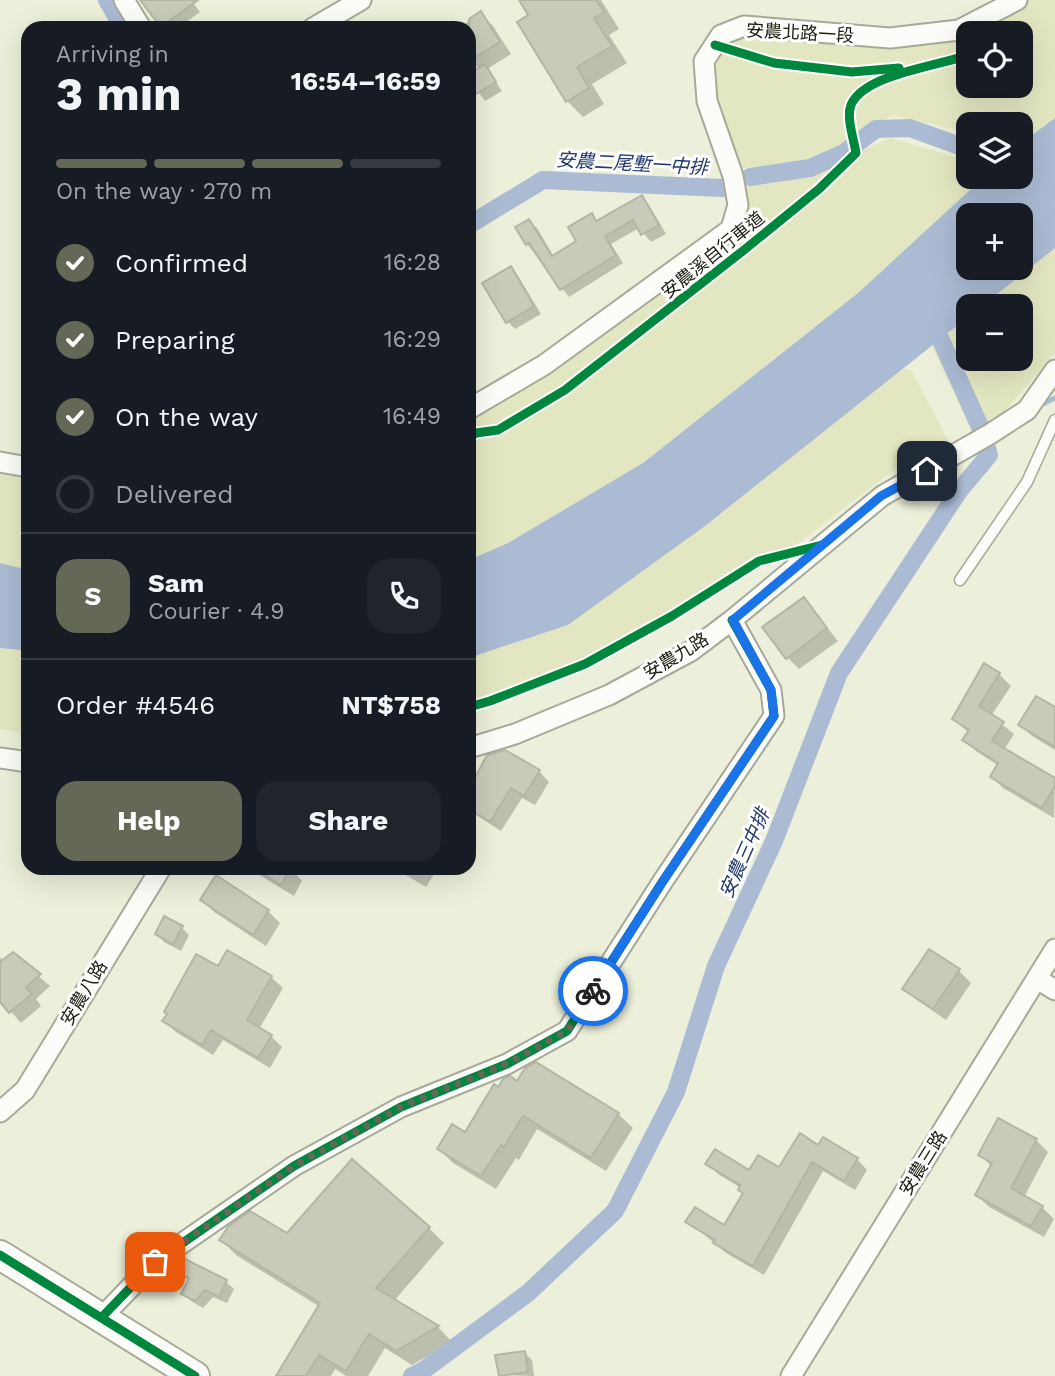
<!DOCTYPE html>
<html lang="en">
<head>
<meta charset="utf-8">
<style>
	body { margin:0; font-family:"Work Sans","Noto Sans TC",sans-serif; background:#20242c; color:#f1f3f6; height:100vh; display:flex; flex-direction:column; font-size:26px; white-space:nowrap }
	* { box-sizing:border-box; margin:0 }
	p { font-size:23px; color:#9ea1a6 }
	.icon { flex:none; width:38px; height:38px; fill:none; stroke:currentColor; stroke-width:2; stroke-linecap:round; stroke-linejoin:round }
	.map { position:relative; flex:1; overflow:hidden }
	.sheet { position:absolute; left:21px; top:21px; width:455px; height:854px; display:flex; flex-direction:column; background:#171b24; border-radius:21px; box-shadow:0 7px 28px #0002 }
	.sheet>* { flex:none }
	.tools { position:absolute; left:956px; top:21px; display:grid; gap:14px }
	.tools a { display:grid; place-items:center; width:77px; height:77px; border-radius:14px; background:#171b24; box-shadow:0 7px 28px #0002; font-size:35px }
	.pin { position:absolute; display:grid; place-items:center; width:60px; height:60px; color:#fff; margin:-30px; border-radius:14px; box-shadow:0 4px 10px #0006 }
	.courier { position:absolute; display:grid; place-items:center; width:70px; height:70px; margin:-35px; border:5px solid #1a73e8; border-radius:50%; background:#fff; color:#222; box-shadow:0 2px 9px #0007 }
	.headline em { font-style:normal; font-weight:700 }
	.headline div { display:flex; flex-direction:column-reverse }
	.headline { display:flex; align-items:center; justify-content:space-between; height:119px; padding:0 35px }
	h1 { font-size:46px; font-weight:700; line-height:52px }
	.bar { display:grid; grid-template-columns:repeat(4,1fr); gap:10px 7px; align-content:center; height:84px; padding:0 35px }
	.bar i { height:9px; border-radius:5px; background:#363941 }
	.bar .on { background:#666857 }
	.bar p { grid-column:span 4 }
	.line { display:flex; align-items:center; gap:18px; padding:0 35px; border-top:2px solid #363941 }
	.line div { flex:1 }
	.round { display:grid; place-items:center; flex:none; width:74px; height:74px; border-radius:21px; background:#20242c }
	ol { padding:0 35px; list-style:none }
	li { display:flex; align-items:center; gap:21px; height:77px }
	li p { margin-inline-start:auto }
	li .icon { padding:7px; border-radius:50%; background:#666857; color:#fff; stroke-width:4 }
	li:last-child { color:#9ea1a6 }
	li i { width:38px; height:38px; border:4px solid #363941; border-radius:50% }
	.button { display:flex; gap:14px; margin-top:auto; padding:14px 35px }
	.button a { flex:1; height:80px; border-radius:21px; background:#666857; color:#fff; font-size:28px; font-weight:700; line-height:80px; text-align:center }
	.button a+a { background:#20242c; color:#f1f3f6 }
	.map>svg:first-child { display:block }
</style>
</head>
<body>
<div class="map">
<svg width="1055" height="1376" viewBox="0 0 1055 1376">
	<rect width="100%" height="100%" fill="#ecefd9"/>
	<path fill="#e3e7c1" fill-rule="evenodd" d="M1017,0H1055V118L1020,144V124H968V132L892,115L825,153L786,165L731,169L704,61L721,35L959,30ZM968,33H1020V86H968Z
		M891,138L968,161V177H984L858,293L643,463L508,543L469,560V409L731,229L735,186L785,180L833,167L856,153Z
		M1055,247V353L1004,412L971,430L932,346L968,317V359H1020V306H981Z
		M903,369L911,370L949,442L890,473L796,545L759,561L672,616L585,664L490,701L469,707V658L568,625L705,526Z
		M0,462L28,467V570L0,563Z
		M0,648L28,651V734L0,729Z"/>
	<path fill="#abbbd3" fill-rule="evenodd" d="M1055,118V248L982,306H968V317L705,526L568,625L469,658V560L508,543L643,463L858,293L984,177H1020V144ZM968,215H1020V268H968Z
		M0,563L28,570V651L0,648Z"/>
	<path fill="#0003" d="M150,0H191L200,12L178,28H164L145,3Z
		M521,0H601L619,29L609,35L627,63L592,84L604,104L583,117L567,101L531,16Z
		M481,14L493,26L511,54L487,69L502,91L485,101L469,78L480,70L469,57V28H458Z
		M641,198L649,205L666,234L651,242L639,228L611,244L623,263L569,297L527,244L529,221L537,228L554,257L578,241L592,215L598,222Z
		M510,269L518,276L541,314L515,329L507,321Z
		M804,599L838,641L799,669L787,657Z
		M985,665L999,674L1011,686L991,716L1014,734L1004,750L1055,780L1054,818L1003,788L992,777L999,766L976,751L964,740L969,733L954,719Z
		M1055,710V750L1032,736L1020,724Z
		M539,771L549,782L535,805L522,798L501,831L469,810V793Z
		M248,868H291L302,881L294,896Z
		M394,868H438L426,887Z
		M216,878L268,911L280,923L266,946L214,912L202,900Z
		M182,928L189,935L181,951L164,942L157,934Z
		M228,952L271,977L283,988L259,1029L271,1036L282,1047L270,1068L223,1040L213,1055L176,1032L164,1021L169,1014L218,969Z
		M13,954L50,986L36,999L41,1006L21,1023L0,999V957L3,961Z
		M959,971L971,983L946,1020L917,1000L905,989Z
		M518,1083L618,1114L633,1128L606,1171L537,1129L519,1160L516,1158L496,1189L453,1163L439,1149L466,1135L499,1089Z
		M1036,1140L1048,1152L1024,1197L1042,1207L1054,1219L1044,1237L989,1207L977,1195L992,1167L980,1155Z
		M819,1147L857,1159L867,1170L855,1190L823,1171L764,1275L726,1253L688,1221L725,1227L745,1194L741,1188L718,1174L708,1164L750,1172L779,1169Z
		M429,1228L444,1243L394,1301L438,1327L452,1342L412,1365L385,1348L368,1376H346L335,1369L331,1376H284L320,1307L236,1255L221,1239Z
		M178,1272L226,1282L234,1289L227,1303L213,1297L203,1308L191,1301L183,1294L189,1281Z
		M524,1352L532,1360L534,1376L500,1375Z"/>
	<g fill="none" stroke-linecap="round" stroke-linejoin="round">
		<path stroke="#abbbd3" stroke-width="5" d="M1039,406L1055,398"/>
		<path stroke="#abbbd3" stroke-width="18" d="M107,0L123,28
			M750,177L810,168L844,153L876,129L910,128L968,149
			M469,225L543,180L722,188
			M412,1376L424,1370L528,1293L615,1211L676,1092L716,966L774,841L839,673L959,491L989,455L982,431L931,318"/>
	</g>
	<path fill="#c9cbba" stroke="#b4b6a5" stroke-width="2" d="M140,0H198L161,27Z
		M519,0H596L604,12L594,18L612,46L577,67L589,88L566,102L517,22L528,15Z
		M481,11L500,42L469,61V19Z
		M485,64L496,82L476,94L469,82V74Z
		M642,195L659,225L641,235L633,220L605,236L616,255L560,290L529,243L526,245L515,227L529,219L552,256L576,241L568,227L592,213L596,221Z
		M511,266L534,306L506,323L482,283Z
		M804,597L827,628L786,659L762,627Z
		M984,663L1000,673L979,706L1004,722L992,741L1055,778V786L1042,808L990,777L998,763L962,740L969,730L952,719Z
		M1036,696L1055,707V747L1018,725Z
		M505,750L540,770L524,796L511,788L490,822L469,809V789L487,755Z
		M253,868H291L281,885Z
		M216,875L269,910L253,935L200,900Z
		M164,916L183,926L173,944L155,934Z
		M929,949L960,969L933,1009L902,989Z
		M227,950L272,976L247,1020L272,1035L258,1058L211,1030L202,1045L162,1021L167,1014L164,1012L196,954L218,966Z
		M13,952L41,974L26,987L32,994L9,1013L0,1002V962Z
		M536,1062L619,1113L591,1158L523,1116L504,1147L501,1145L481,1176L437,1149L452,1124L465,1132L494,1084L498,1087L503,1079L510,1076L517,1081L525,1068Z
		M998,1118L1037,1139L1011,1188L1043,1206L1031,1226L975,1195L992,1163L978,1155Z
		M800,1133L818,1145L823,1137L858,1158L844,1181L812,1162L753,1266L713,1243L715,1240L685,1222L695,1207L724,1225L743,1193L738,1190L740,1185L705,1164L715,1149L749,1170L758,1155L779,1167Z
		M352,1159L430,1227L376,1288L439,1326L396,1351L369,1334L346,1371L319,1355L306,1376H276L320,1303L219,1240L228,1227L250,1211L287,1233Z
		M183,1258L227,1280L219,1297L205,1290L195,1301L181,1294L189,1278L176,1272Z
		M525,1351L528,1372L499,1376L495,1355Z"/>
	<g fill="none" stroke-linecap="round" stroke-linejoin="round">
		<g stroke="#a7a999" stroke-width="13">
			<path id="lane" d="M960,580L1027,482L1055,420"/>
		</g>
		<g stroke="#a7a999" stroke-width="23">
			<path id="street" d="M124,0L141,28
				M313,28L361,0
				M469,409L544,365L731,229L738,205L733,176L707,101L704,61L721,35L744,26L890,38L959,30L1017,0
				M0,462L28,467
				M469,748L515,734L609,695L691,651L732,620L882,496L990,434L1027,410L1055,370
				M0,758L28,762
				M1037,979L1055,990
				M0,1112L25,1090L161,868
				M102,1317L155,1262L294,1166L401,1107L507,1064L567,1031L663,881L774,716L771,690L732,620
				M791,1376L1055,949"/>
		</g>
		<g stroke="#a7a999" stroke-width="32">
			<path id="secondary" d="M0,1255L195,1376"/>
		</g>
		<use href="#lane" stroke="#fcfdf9" stroke-width="10"/>
		<use href="#street" stroke="#fcfdf9" stroke-width="19"/>
		<use href="#secondary" stroke="#fcfdf9" stroke-width="28"/>
		<g stroke="#fff" stroke-width="13">
			<path id="cycleway" d="M715,45L774,63L852,72L899,68
				M469,437L476,433L498,430L565,390L744,250L819,189L856,153C854,140 846,117 851,105C864,74 939,66 968,55
				M469,707L490,701L585,664L672,616L759,561L822,545
				M0,1255L195,1376
				M102,1317L155,1262L294,1166L401,1107L507,1064L567,1031L663,881L774,716L771,690L732,620"/>
		</g>
		<use href="#cycleway" stroke="#00873e" stroke-width="9"/>
	</g>
	<g fill="none" stroke-linecap="round" stroke-linejoin="round">
		<path stroke="#666857" stroke-width="7" stroke-dasharray="0 12.6" d="M155,1262L294,1166L401,1107L507,1064L567,1031L593,991"/>
		<path stroke="#1a73e8" stroke-width="9" d="M593,991L663,881L774,716L771,690L733,620L881,496L927,471"/>
	</g>
	<g text-anchor="middle" stroke-width="6" stroke-linejoin="round" paint-order="stroke">
		<g font-size="18" fill="#1e1f11" stroke="#fff">
			<text transform="translate(800 33) rotate(3)" y="6">安農北路一段</text>
			<text transform="translate(713 255) rotate(-39)" y="6">安農溪自行車道</text>
			<text transform="translate(676 656) rotate(-31)" y="6">安農九路</text>
			<text transform="translate(84 993) rotate(-59)" y="6">安農八路</text>
			<text transform="translate(923 1163) rotate(-58)" y="6">安農三路</text>
		</g>
		<g font-size="19" font-style="italic" fill="#21396f" stroke="#fff">
			<text transform="translate(632 163) rotate(3)" y="7">安農二尾塹一中排</text>
			<text transform="translate(744 853) rotate(-66)" y="7">安農三中排</text>
		</g>
	</g>
</svg>
<div class="tools">
<a><svg class="icon" aria-label="locate" viewBox="0 0 24 24"><circle cx="12" cy="12" r="6"/><path d="M12 2v4M12 18v4M2 12h4M18 12h4"/></svg></a>
<a><svg class="icon" aria-label="layers" viewBox="0 0 24 24"><path d="M12 4l9 5-9 5-9-5zM3 14l9 5 9-5"/></svg></a>
<a>+</a>
<a>−</a>
</div>
<div class="pin" style="left:155px;top:1262px;background:#ea580c"><svg class="icon" aria-label="bag" viewBox="0 0 24 24"><path d="M5 8h14l-1 12H6zM9 8a3 3 0 0 1 6 0"/></svg></div>
<div class="pin" style="left:927px;top:471px;background:#1f2937"><svg class="icon" aria-label="home" viewBox="0 0 24 24"><path d="M3 11l9-7 9 7M6 9v11h12V9"/></svg></div>
<div class="courier" style="left:593px;top:991px"><svg class="icon" aria-label="bike" viewBox="0 0 24 24"><circle cx="6" cy="16" r="4"/><circle cx="18" cy="16" r="4"/><path d="M6 16l4-8h5l3 8M10 8l3 8H6M13 5h3"/></svg></div>
<section class="sheet">
<div class="headline"><div><h1>3 min</h1><p>Arriving in</p></div><em>16:54–16:59</em></div>
<div class="bar"><i class="on"></i><i class="on"></i><i class="on"></i><i></i><p>On the way · 270 m</p></div>
<ol>
<li><svg class="icon" aria-label="check" viewBox="0 0 24 24"><path d="M5 12l5 5 9-10"/></svg>Confirmed<p>16:28</p></li>
<li><svg class="icon" aria-label="check" viewBox="0 0 24 24"><path d="M5 12l5 5 9-10"/></svg>Preparing<p>16:29</p></li>
<li><svg class="icon" aria-label="check" viewBox="0 0 24 24"><path d="M5 12l5 5 9-10"/></svg>On the way<p>16:49</p></li>
<li><i></i>Delivered</li>
</ol>
<div class="line" style="height:126px"><b class="round" style="background:#666857;color:#fff">S</b><div><b>Sam</b><p>Courier · 4.9</p></div><a class="round"><svg class="icon" aria-label="phone" viewBox="0 0 24 24"><path d="M5 4h4l2 5-3 2q2 4 5 5l2-3 5 2v4C11 20 4 13 5 4z"/></svg></a></div>
<div class="line" style="height:91px"><div>Order #4546</div><b>NT$758</b></div>
<div class="button"><a>Help</a><a>Share</a></div>
</section>
</div>
</body>
</html>
